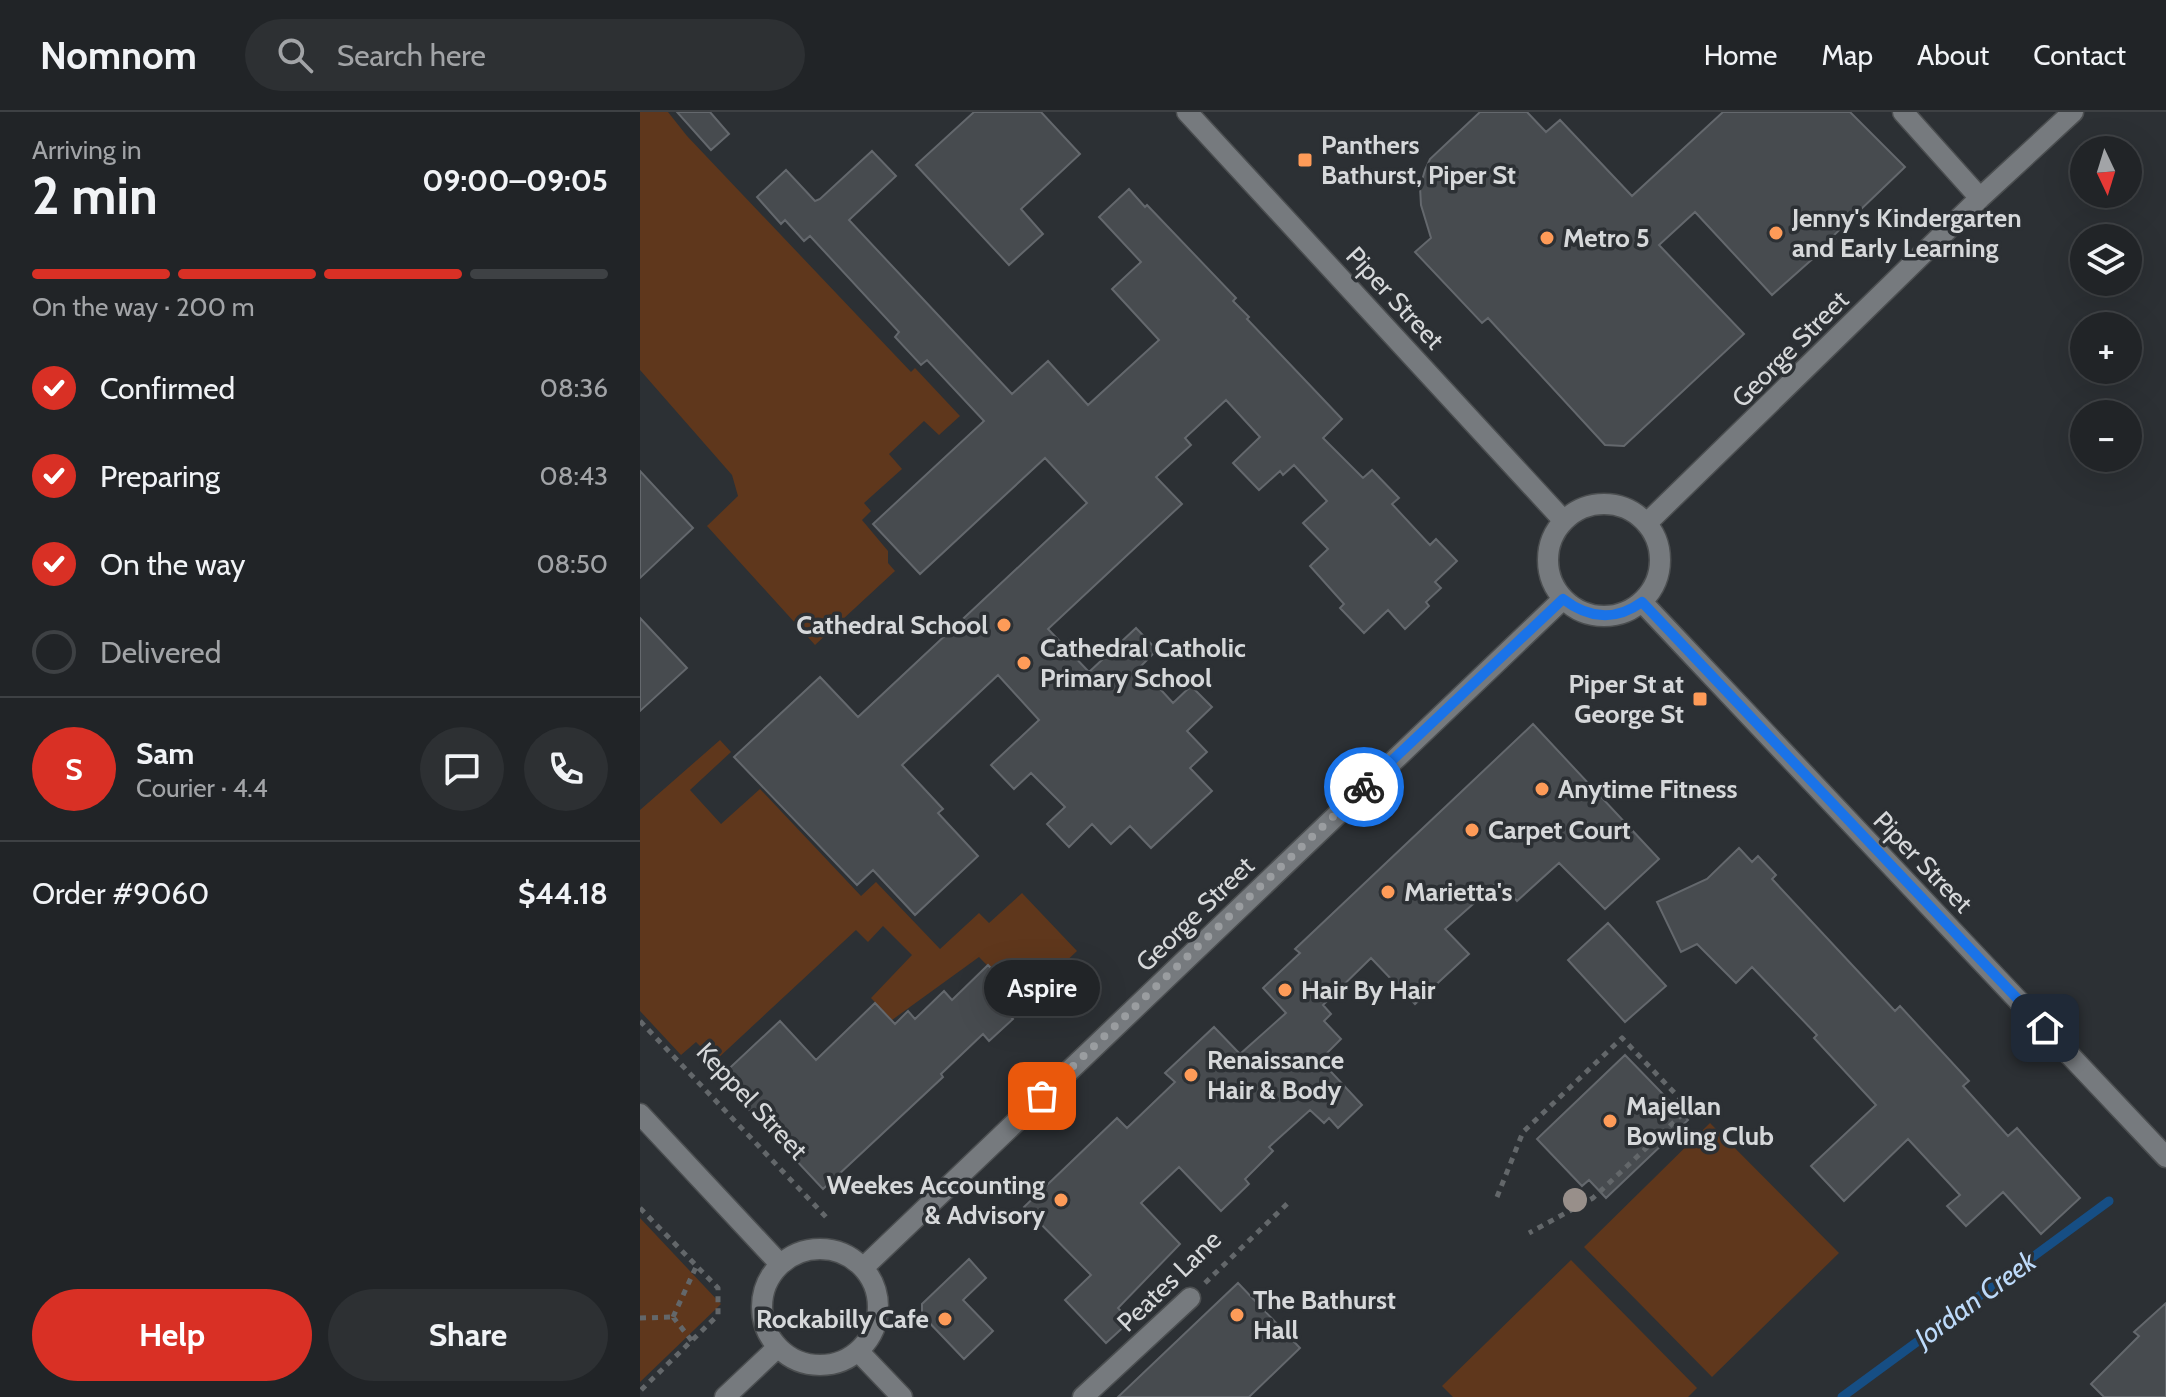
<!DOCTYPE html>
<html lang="en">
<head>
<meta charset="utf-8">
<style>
	body { margin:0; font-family:Cabin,sans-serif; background:#2d3033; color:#f1f3f6; height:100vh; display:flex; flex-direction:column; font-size:30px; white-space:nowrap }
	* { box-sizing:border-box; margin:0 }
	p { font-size:26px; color:#a2a4a7 }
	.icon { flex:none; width:44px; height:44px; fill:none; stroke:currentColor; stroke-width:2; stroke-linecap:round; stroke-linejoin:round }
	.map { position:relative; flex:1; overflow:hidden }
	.drawer { display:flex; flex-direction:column; background:#212427; width:640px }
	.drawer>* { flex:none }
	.needle { width:52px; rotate:176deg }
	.tools { position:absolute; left:1430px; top:24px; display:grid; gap:16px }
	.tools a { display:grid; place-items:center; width:72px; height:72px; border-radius:50%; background:#212427; box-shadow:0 8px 32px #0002,0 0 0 2px #3e4144; font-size:40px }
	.pin { position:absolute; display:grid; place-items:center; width:68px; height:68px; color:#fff; margin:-34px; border-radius:16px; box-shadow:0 4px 12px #0006 }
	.courier { position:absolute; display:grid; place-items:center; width:80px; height:80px; margin:-40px; border:6px solid #1a73e8; border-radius:50%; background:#fff; color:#222; box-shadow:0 2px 10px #0007 }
	.bubble { position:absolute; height:56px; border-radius:28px; background:#212427; box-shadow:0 8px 32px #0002,0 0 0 2px #3e4144; font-size:26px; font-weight:700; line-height:56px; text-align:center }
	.headline em { font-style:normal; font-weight:700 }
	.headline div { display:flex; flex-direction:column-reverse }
	.headline { display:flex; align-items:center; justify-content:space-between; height:136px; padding:0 32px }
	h1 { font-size:52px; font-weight:700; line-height:60px }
	.bar { display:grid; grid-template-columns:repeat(4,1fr); gap:12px 8px; align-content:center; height:96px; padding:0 32px }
	.bar i { height:10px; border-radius:6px; background:#3e4144 }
	.bar .active { background:#d93025 }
	.bar p { grid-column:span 4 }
	.line { display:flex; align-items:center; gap:20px; padding:0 32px; border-top:2px solid #3e4144 }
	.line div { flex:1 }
	.round { display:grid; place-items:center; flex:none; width:84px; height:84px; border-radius:42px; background:#2d3033 }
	ol { padding:0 32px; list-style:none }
	li { display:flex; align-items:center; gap:24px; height:88px }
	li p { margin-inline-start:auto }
	li .icon { padding:8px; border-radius:50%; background:#d93025; color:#fff; stroke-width:4 }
	li:last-child { color:#a2a4a7 }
	li i { width:44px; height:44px; border:4px solid #3e4144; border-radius:50% }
	.cta { display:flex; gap:16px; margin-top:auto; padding:16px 32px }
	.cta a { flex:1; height:92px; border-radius:48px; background:#d93025; color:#fff; font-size:32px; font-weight:700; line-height:92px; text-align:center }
	.cta a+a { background:#2d3033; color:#f1f3f6 }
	header { display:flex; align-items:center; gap:48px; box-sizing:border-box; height:112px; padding:0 40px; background:#212427; border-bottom:2px solid #3e4144 }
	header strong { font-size:38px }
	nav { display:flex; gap:44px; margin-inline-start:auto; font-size:28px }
	.search { width:560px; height:72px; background:#2d3033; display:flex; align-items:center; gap:20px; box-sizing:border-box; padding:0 28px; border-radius:44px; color:#a2a4a7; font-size:30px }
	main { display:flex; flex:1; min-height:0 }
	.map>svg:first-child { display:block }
</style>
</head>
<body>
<header>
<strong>Nomnom</strong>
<div class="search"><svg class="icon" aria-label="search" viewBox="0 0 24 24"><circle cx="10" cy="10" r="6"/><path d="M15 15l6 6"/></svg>Search here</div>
<nav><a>Home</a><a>Map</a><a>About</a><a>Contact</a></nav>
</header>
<main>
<section class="drawer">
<div class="headline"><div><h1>2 min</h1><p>Arriving in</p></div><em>09:00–09:05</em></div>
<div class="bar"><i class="active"></i><i class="active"></i><i class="active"></i><i></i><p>On the way · 200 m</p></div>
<ol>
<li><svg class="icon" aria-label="check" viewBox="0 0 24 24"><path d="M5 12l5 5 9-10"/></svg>Confirmed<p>08:36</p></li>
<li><svg class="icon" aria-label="check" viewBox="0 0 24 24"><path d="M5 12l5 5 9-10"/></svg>Preparing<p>08:43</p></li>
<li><svg class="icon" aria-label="check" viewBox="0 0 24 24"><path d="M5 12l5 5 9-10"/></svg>On the way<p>08:50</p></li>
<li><i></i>Delivered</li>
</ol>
<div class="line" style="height:144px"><b class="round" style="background:#d93025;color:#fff">S</b><div><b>Sam</b><p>Courier · 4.4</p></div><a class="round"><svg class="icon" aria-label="chat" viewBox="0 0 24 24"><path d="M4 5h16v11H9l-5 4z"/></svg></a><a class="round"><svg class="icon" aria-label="phone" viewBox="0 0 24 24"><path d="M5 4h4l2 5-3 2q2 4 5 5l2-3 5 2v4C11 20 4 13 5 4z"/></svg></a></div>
<div class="line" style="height:104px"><div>Order #9060</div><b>$44.18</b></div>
<div class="cta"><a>Help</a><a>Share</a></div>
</section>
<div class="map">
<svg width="1526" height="1285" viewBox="0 0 1526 1285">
	<rect width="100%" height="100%" fill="#2c3034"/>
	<path fill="#5f371c" d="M0,0H28L47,24L271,260L275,256L320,304L299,323L284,309L249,342L262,357L224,391L231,399L222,408L248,439V451L255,459L175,533L67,414L98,384L92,363L0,258Z
		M80,628L91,640L50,678L81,712L120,677L221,784L236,770L300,837L339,801L349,811L382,781L437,839L383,890L339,845L252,908L231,886L272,843L243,814L228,830L216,818L75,949L56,930L41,943L0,899V698Z
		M1070,1011L1199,1141L1072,1265L944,1135Z
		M0,1106L81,1192L0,1270Z
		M931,1148L1057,1276L1048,1285H813L802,1274Z"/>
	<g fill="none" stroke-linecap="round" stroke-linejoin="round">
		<path stroke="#164e84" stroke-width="9" d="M1202,1285L1469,1089"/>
	</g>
	<path fill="#474b4f" stroke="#64686d" stroke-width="2" d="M37,0H70L89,22L71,38Z
		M334,0H401L440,42L381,97L403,122L369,153L276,53Z
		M840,0H887L906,20L920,8L992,84L1083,0H1210L1265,55L1192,125L1195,127L1132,183L1055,100L1019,133L1104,222L984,334L965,333L848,206L842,211L775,140L791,126L781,93L780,75L785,58L790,47Z
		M232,39L256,64L209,108L372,282L408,249L448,293L519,228L472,177L501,150L459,105L489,77L505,95L507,93L596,186L593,189L609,205L607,207L702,307L683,326L723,366L732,358L759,386L752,392L790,433L796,427L817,449L795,470L801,476L786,490L789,494L765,517L748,498L724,521L700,496L704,492L670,454L688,437L663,411L687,389L654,353L643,363L640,359L619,378L593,351L620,325L586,288L545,326L551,333L516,365L542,392L408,517L449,560L496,516L517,538L500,555L533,591L551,574L572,595L547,619L567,640L550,656L572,679L511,736L490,714L471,732L452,712L429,735L407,712L425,695L391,661L374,677L351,653L399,608L358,563L262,653L303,697L298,701L338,744L275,803L233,758L217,773L94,645L180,565L218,605L447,391L405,346L280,462L233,412L344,309L287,248L281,253L255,225L259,220L170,124L164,129L145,108L141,112L117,85L146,58L175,89L180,87Z
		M0,359L53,416L0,466Z
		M0,506L47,556L0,599Z
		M893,612L1019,747L965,797L919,751L877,789L859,769L805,817L829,842L775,892L731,846L683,893L691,902L684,909L701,927L680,948L722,993L698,1016L689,1006L684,1011L670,998L629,1035L633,1039L605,1067L609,1072L581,1099L539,1055L501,1091L540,1132L478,1196L490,1209L466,1231L425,1188L451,1163L384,1095L477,1006L487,1016L535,970L525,961L574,915L600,942L646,901L623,876L660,841L655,837Z
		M1099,736L1112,750L1118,744L1136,763L1132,767L1255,899L1260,894L1329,969L1323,974L1368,1024L1377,1016L1440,1086L1401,1122L1363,1080L1326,1114L1307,1094L1320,1083L1268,1027L1204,1089L1171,1054L1236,993L1174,926L1177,923L1112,855L1096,871L1057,832L1041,840L1017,790L1067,767Z
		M968,811L1026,874L985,910L928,848Z
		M348,853L381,887L366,900L373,907L349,929L343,922L301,962L303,965L183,1077L79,966L140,909L176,948L235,891L255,912L268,899L275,907L304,879L312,888Z
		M985,943L1048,1008L966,1086L949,1068L942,1074L897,1027Z
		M329,1147L346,1166L323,1188L353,1219L324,1247L282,1203V1192Z
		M598,1171L660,1236L609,1285H478Z
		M1526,1191V1285H1464L1451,1272L1499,1224L1494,1220Z"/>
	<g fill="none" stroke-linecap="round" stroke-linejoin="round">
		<g stroke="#4b4e50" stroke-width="23">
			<path id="minor" d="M547,0L924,409
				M1263,0L1340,86
				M908 448a56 56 0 1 1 112 0a56 56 0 1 1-112 0Z
				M1007,411L1340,86L1433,0
				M1002,490L1526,1045
				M0,1002L140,1152
				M122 1195a58 58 0 1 1 116 0a58 58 0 1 1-116 0Z
				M224,1155L923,487
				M219,1240L262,1285
				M85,1285L138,1235
				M443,1285L550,1186"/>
		</g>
		<path stroke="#63676a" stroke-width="5" stroke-dasharray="6 6" stroke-linecap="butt" d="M0,909L186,1105
			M857,1085L883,1020L982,926L1049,996L953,1086L889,1121
			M0,1096L78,1176V1203L0,1279
			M565,1171L649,1090
			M33,1205L56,1155
			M33,1205L52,1229
			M0,1206L33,1205"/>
		<use href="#minor" stroke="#767a7e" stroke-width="20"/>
	</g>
	<circle fill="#988f8a" cx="935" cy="1088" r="12"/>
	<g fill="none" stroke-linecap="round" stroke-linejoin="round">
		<path stroke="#9a9da0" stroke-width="8" stroke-dasharray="0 14.4" d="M402,984L724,675"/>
		<path stroke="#1a73e8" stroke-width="10" d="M724,675L923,487C949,507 976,509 1002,490L1405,916"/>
	</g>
	<g fill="#fe9b58" stroke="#2c3034" stroke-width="3">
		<rect x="657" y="40" width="16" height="16" rx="4"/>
		<circle cx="1136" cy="121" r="8"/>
		<circle cx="907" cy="126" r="8"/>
		<circle cx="364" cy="513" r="8"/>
		<circle cx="384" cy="551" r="8"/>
		<rect x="1052" y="579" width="16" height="16" rx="4"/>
		<circle cx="902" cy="677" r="8"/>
		<circle cx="832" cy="718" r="8"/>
		<circle cx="748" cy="780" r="8"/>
		<circle cx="645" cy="878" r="8"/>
		<circle cx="551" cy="963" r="8"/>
		<circle cx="970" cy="1009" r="8"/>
		<circle cx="421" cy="1088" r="8"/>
		<circle cx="597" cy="1203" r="8"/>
		<circle cx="305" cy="1207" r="8"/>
	</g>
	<g text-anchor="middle" stroke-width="7" stroke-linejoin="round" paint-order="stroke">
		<g font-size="26" font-weight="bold" fill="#d6d8da" stroke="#2c3034" text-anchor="start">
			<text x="681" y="42">Panthers<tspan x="681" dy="30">Bathurst, Piper St</tspan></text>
			<text x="1152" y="115">Jenny's Kindergarten<tspan x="1152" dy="30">and Early Learning</tspan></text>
			<text x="923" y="135">Metro 5</text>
			<text x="348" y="522" text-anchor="end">Cathedral School</text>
			<text x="400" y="545">Cathedral Catholic<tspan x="400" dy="30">Primary School</tspan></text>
			<text x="1044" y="581" text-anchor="end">Piper St at<tspan x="1044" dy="30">George St</tspan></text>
			<text x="918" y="686">Anytime Fitness</text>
			<text x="848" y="727">Carpet Court</text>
			<text x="764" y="789">Marietta's</text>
			<text x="661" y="887">Hair By Hair</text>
			<text x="567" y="957">Renaissance<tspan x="567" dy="30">Hair &amp; Body</tspan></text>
			<text x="986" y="1003">Majellan<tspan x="986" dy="30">Bowling Club</tspan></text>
			<text x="405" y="1082" text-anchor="end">Weekes Accounting<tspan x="405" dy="30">&amp; Advisory</tspan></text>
			<text x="613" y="1197">The Bathurst<tspan x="613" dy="30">Hall</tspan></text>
			<text x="289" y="1216" text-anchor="end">Rockabilly Cafe</text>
		</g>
		<g font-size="26" fill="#d6d8da" stroke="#2c3034">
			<text transform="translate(755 186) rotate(47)" y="9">Piper Street</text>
			<text transform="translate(1150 237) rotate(-45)" y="9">George Street</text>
			<text transform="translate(1283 750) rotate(46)" y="9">Piper Street</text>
			<text transform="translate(555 802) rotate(-44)" y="9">George Street</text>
			<text transform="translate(112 989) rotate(47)" y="9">Keppel Street</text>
			<text transform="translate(529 1169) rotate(-44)" y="9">Peates Lane</text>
		</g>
		<g font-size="28" font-style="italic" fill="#bddafa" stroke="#2c3034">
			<text transform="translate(1335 1187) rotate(-36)" y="10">Jordan Creek</text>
		</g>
	</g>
</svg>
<div class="tools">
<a><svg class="needle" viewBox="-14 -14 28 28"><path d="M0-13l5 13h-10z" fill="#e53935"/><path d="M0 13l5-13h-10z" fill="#a2a4a7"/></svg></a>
<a><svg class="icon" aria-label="layers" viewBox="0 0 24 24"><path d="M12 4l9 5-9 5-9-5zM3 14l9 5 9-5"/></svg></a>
<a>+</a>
<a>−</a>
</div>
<div class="pin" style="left:402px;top:984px;background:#ea580c"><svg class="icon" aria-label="bag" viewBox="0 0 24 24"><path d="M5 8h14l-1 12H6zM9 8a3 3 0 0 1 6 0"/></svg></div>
<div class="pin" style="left:1405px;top:916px;background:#1f2937"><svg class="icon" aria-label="home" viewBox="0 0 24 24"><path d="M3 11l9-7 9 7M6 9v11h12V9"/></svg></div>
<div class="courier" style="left:724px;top:675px"><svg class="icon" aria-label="bike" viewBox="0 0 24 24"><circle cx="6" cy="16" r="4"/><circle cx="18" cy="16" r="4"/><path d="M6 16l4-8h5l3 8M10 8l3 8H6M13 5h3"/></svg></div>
<div class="bubble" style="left:344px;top:848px;width:116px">Aspire</div>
</div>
</main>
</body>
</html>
